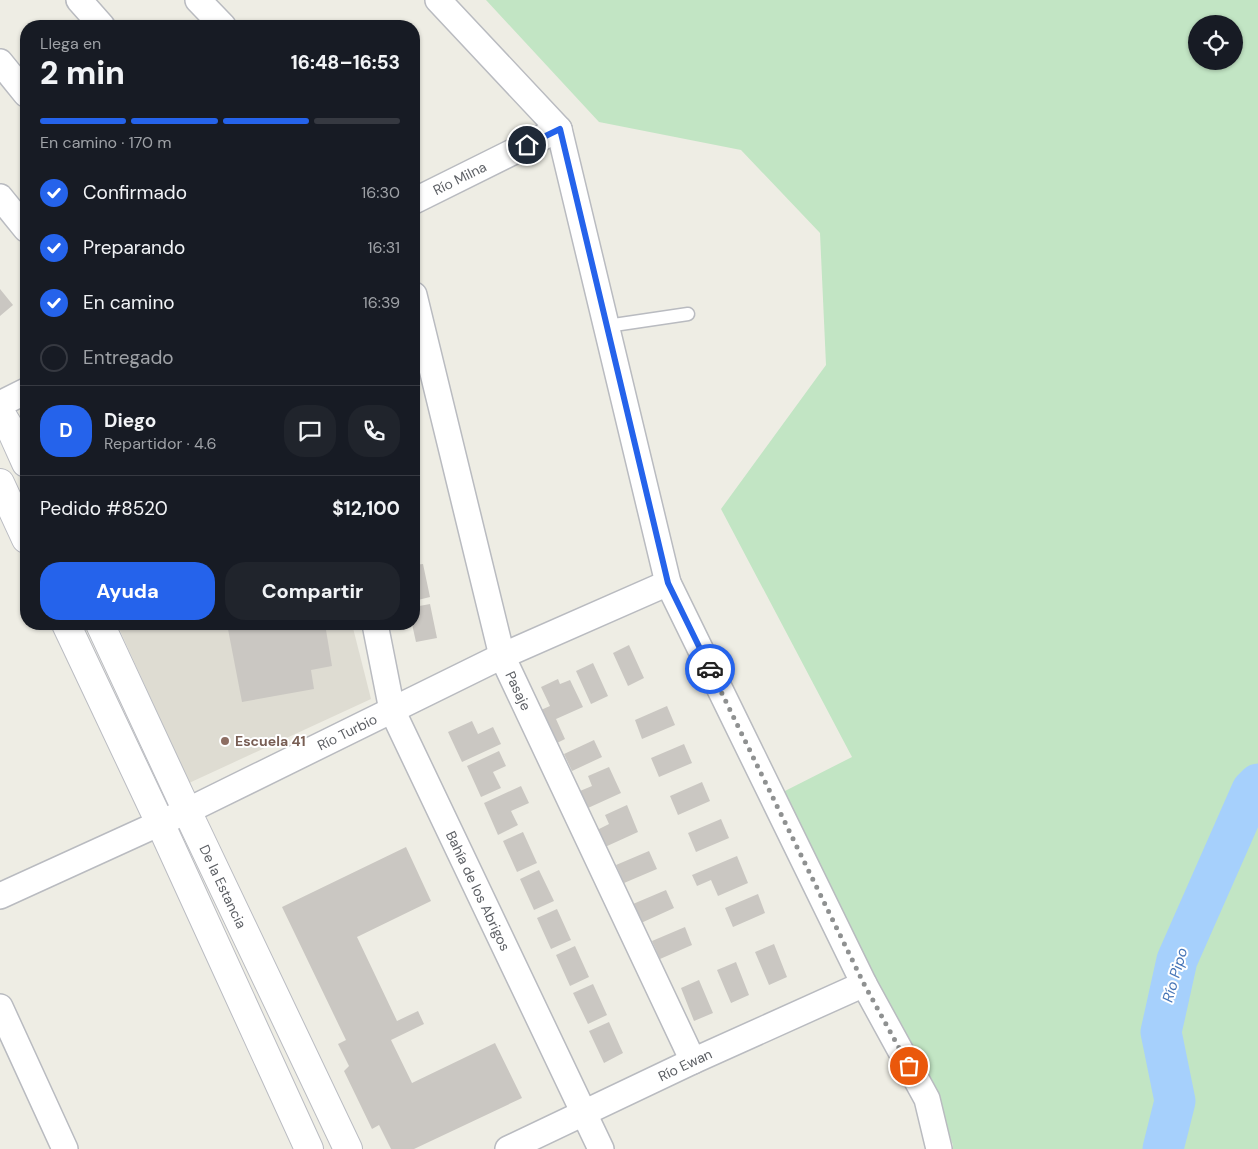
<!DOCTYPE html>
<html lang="es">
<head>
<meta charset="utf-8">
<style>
	body { margin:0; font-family:"DM Sans",sans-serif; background:#20242c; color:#f1f3f6; height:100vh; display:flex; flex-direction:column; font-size:19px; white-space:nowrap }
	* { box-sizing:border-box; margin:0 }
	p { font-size:16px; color:#9ea1a6 }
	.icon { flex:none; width:28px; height:28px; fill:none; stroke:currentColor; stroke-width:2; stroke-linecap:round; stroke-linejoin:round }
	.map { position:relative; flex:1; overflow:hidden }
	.side { position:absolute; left:20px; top:20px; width:400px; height:610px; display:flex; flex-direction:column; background:#171b24; border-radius:20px; box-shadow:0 1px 4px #0004 }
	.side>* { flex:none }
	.controls { position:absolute; left:1188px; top:15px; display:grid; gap:10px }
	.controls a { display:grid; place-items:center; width:55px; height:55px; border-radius:50%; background:#171b24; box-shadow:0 1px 4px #0004; font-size:25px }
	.pin { position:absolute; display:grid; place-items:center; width:42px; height:42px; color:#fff; margin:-21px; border:2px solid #fff; border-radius:50%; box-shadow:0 1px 5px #0007 }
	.courier { position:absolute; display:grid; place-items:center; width:50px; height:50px; margin:-25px; border:4px solid #2563eb; border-radius:50%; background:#fff; color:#222; box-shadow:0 1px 6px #0007 }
	.headline em { font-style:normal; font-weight:800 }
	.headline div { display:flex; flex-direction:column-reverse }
	.headline { display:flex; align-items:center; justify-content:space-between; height:85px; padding:0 20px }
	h1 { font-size:32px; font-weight:800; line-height:38px }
	.bar { display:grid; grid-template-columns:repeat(4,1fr); gap:8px 5px; align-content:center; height:60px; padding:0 20px }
	.bar i { height:6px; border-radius:4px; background:#363941 }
	.bar .current { background:#2563eb }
	.bar p { grid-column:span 4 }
	.line { display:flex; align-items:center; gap:12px; padding:0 20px; border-top:1px solid #363941 }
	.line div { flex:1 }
	.round { display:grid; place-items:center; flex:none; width:52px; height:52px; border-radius:20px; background:#20242c }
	ol { padding:0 20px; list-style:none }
	li { display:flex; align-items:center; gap:15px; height:55px }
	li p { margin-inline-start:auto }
	li .icon { padding:5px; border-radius:50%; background:#2563eb; color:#fff; stroke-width:4 }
	li:last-child { color:#9ea1a6 }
	li i { width:28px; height:28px; border:2px solid #363941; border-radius:50% }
	.primary-button { display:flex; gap:10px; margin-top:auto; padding:10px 20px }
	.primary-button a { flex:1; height:58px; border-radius:20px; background:#2563eb; color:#fff; font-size:20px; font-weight:800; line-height:58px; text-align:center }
	.primary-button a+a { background:#20242c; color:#f1f3f6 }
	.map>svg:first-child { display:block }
</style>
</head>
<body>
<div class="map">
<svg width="1258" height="1149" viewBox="0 0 1258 1149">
	<rect width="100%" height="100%" fill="#eeede4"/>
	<path fill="#dedcd2" d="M117,624H352L371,699L189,783Z"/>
	<path fill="#c2e5c4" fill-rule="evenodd" d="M486,0H1258V1149H953V1145L934,1096L781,793L852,757L721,509L826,365L820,233L741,150L599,122ZM1196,24H1234V61H1196Z"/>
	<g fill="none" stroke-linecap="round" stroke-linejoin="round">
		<path stroke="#a6d0fc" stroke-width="41" d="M1163,1149L1175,1101L1161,1032L1177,960L1252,790L1258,784"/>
	</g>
	<path fill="#cac7c2" d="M0,289L13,305L0,316Z
		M414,528L420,556L414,558Z
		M423,564L430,597L414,601V565Z
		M430,604L437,638L416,642L412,624H414V607Z
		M227,624H325L332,666L311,670L314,689L242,702Z
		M629,645L644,678L628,686L613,653Z
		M593,663L608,696L591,704L576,671Z
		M558,679L560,684L570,680L583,707L556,719L565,739L549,747L534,713L550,706L541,687Z
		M667,706L675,725L642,739L635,720Z
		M472,721L478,734L493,727L501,744L462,762L448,732Z
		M594,740L602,757L572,771L564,754Z
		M684,744L692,763L659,777L651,758Z
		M499,751L506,766L493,772L501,788L481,797L467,766Z
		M609,767L621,793L588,808L580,791L592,786L588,776Z
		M702,782L710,801L678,815L670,796Z
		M521,786L529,803L511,811L518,825L498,835L484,803Z
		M627,805L638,832L605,847L597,830L609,824L605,815Z
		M721,819L729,838L696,852L688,833Z
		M523,832L537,863L517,872L503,841Z
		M406,847L431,901L357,937L397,1021L418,1011L424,1024L391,1040L412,1083L495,1043L522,1098L414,1149H391L379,1125L372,1129L344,1071L349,1066L338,1044L346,1040L282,907Z
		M649,851L657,869L624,883L616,865Z
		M737,856L748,883L718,896L711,880L697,886L692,875Z
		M539,870L554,901L534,910L520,879Z
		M666,890L674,908L641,923L633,904Z
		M758,894L765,913L733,927L725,908Z
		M557,909L571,940L551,949L537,918Z
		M685,927L692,945L660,959L652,941Z
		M774,944L787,977L769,985L755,952Z
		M575,946L589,977L570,986L556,955Z
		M736,962L749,995L731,1003L717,970Z
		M699,980L713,1013L694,1021L681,988Z
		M593,984L607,1015L588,1024L573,993Z
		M609,1022L623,1053L604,1063L589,1031Z"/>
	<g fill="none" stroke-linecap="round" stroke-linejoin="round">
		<g stroke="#b9bbc0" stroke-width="15">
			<path id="lane" d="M607,326L688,314"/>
		</g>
		<g stroke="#b9bbc0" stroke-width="28">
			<g id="street">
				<path d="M79,0L102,26"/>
				<path d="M198,0L223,26"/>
				<path d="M438,0L559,129L668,583L864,984L927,1099L939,1149"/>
				<path d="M0,62L26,94"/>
				<path d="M0,197L26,229"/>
				<path id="s1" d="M414,201L559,129"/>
				<path id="s2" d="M414,295L502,656L693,1061"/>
				<path d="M0,404L26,391"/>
				<path id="s3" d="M375,624L392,710L601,1149"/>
				<path id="s4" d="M0,896L160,823L187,811L502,656L668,583"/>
				<path d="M0,1007L65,1149"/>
				<path id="s5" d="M508,1149L693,1061L864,984"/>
			</g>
		</g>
		<g stroke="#babcc2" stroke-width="30">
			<g id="secondary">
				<path d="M0,412L12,432L26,463"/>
				<path d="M0,483L26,539"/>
				<path d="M66,624L160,823L309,1149"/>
				<path id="s6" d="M100,624L187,811L348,1149"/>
			</g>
		</g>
		<use href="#lane" stroke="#fff" stroke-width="12"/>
		<use href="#street" stroke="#fff" stroke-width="25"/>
		<use href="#secondary" stroke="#fff" stroke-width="28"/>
	</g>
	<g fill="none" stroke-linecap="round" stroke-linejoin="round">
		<path stroke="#8f9191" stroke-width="5" stroke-dasharray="0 9" d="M710,669L864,984L909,1066"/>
		<path stroke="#2563eb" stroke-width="6" d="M527,145L560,129L668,583L710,669"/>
	</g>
	<circle fill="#8d6e63" stroke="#fff" stroke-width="2" cx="225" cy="741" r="5"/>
	<g text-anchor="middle" stroke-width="4" stroke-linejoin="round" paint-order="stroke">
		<g font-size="14" fill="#5c5f64" stroke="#fff">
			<text dy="5" stroke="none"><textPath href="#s1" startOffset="51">Río Milna</textPath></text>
			<text dy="5" stroke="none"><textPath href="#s2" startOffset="410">Pasaje</textPath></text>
			<text dy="5" stroke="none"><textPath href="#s4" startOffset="384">Río Turbio</textPath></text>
			<text dy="5" stroke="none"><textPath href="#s6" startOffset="290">De la Estancia</textPath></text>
			<text dy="5" stroke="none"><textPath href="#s3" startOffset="288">Bahía de los Abrigos</textPath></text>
			<text dy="5" stroke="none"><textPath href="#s5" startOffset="196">Río Ewan</textPath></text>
		</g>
		<g font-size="14" font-weight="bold" fill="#785e54" stroke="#fff" text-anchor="start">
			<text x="235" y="746">Escuela 41</text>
		</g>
		<g font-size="15" font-style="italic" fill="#4675b7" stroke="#fff">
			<text transform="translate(1175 975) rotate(-74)" y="5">Río Pipo</text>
		</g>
	</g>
</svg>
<div class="controls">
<a><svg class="icon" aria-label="locate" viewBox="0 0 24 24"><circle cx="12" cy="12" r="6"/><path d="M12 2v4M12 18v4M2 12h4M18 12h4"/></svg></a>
</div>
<div class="pin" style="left:909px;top:1066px;background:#ea580c"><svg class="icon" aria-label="bag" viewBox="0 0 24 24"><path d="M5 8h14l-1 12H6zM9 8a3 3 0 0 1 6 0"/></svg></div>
<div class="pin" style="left:527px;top:145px;background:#1f2937"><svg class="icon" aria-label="home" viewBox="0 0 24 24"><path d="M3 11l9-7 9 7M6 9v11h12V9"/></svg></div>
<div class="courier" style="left:710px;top:669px"><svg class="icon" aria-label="car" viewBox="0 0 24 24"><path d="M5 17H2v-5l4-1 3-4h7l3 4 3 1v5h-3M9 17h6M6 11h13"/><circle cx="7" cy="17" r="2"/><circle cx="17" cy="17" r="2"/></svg></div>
<section class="side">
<div class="headline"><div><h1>2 min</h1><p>Llega en</p></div><em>16:48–16:53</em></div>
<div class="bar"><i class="current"></i><i class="current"></i><i class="current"></i><i></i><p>En camino · 170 m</p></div>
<ol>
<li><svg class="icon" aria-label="check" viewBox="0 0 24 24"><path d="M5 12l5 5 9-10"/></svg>Confirmado<p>16:30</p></li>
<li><svg class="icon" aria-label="check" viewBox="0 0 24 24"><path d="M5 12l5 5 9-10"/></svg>Preparando<p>16:31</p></li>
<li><svg class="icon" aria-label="check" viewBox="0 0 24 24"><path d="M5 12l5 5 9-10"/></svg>En camino<p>16:39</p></li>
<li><i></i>Entregado</li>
</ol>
<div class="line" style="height:90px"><b class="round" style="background:#2563eb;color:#fff">D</b><div><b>Diego</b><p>Repartidor · 4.6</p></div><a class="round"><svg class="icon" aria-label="chat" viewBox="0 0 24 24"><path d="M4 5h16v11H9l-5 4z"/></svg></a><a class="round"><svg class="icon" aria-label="phone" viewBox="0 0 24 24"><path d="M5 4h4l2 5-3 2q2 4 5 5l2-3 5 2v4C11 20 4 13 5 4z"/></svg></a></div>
<div class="line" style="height:65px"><div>Pedido #8520</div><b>$12,100</b></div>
<div class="primary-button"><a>Ayuda</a><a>Compartir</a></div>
</section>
</div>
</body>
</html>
